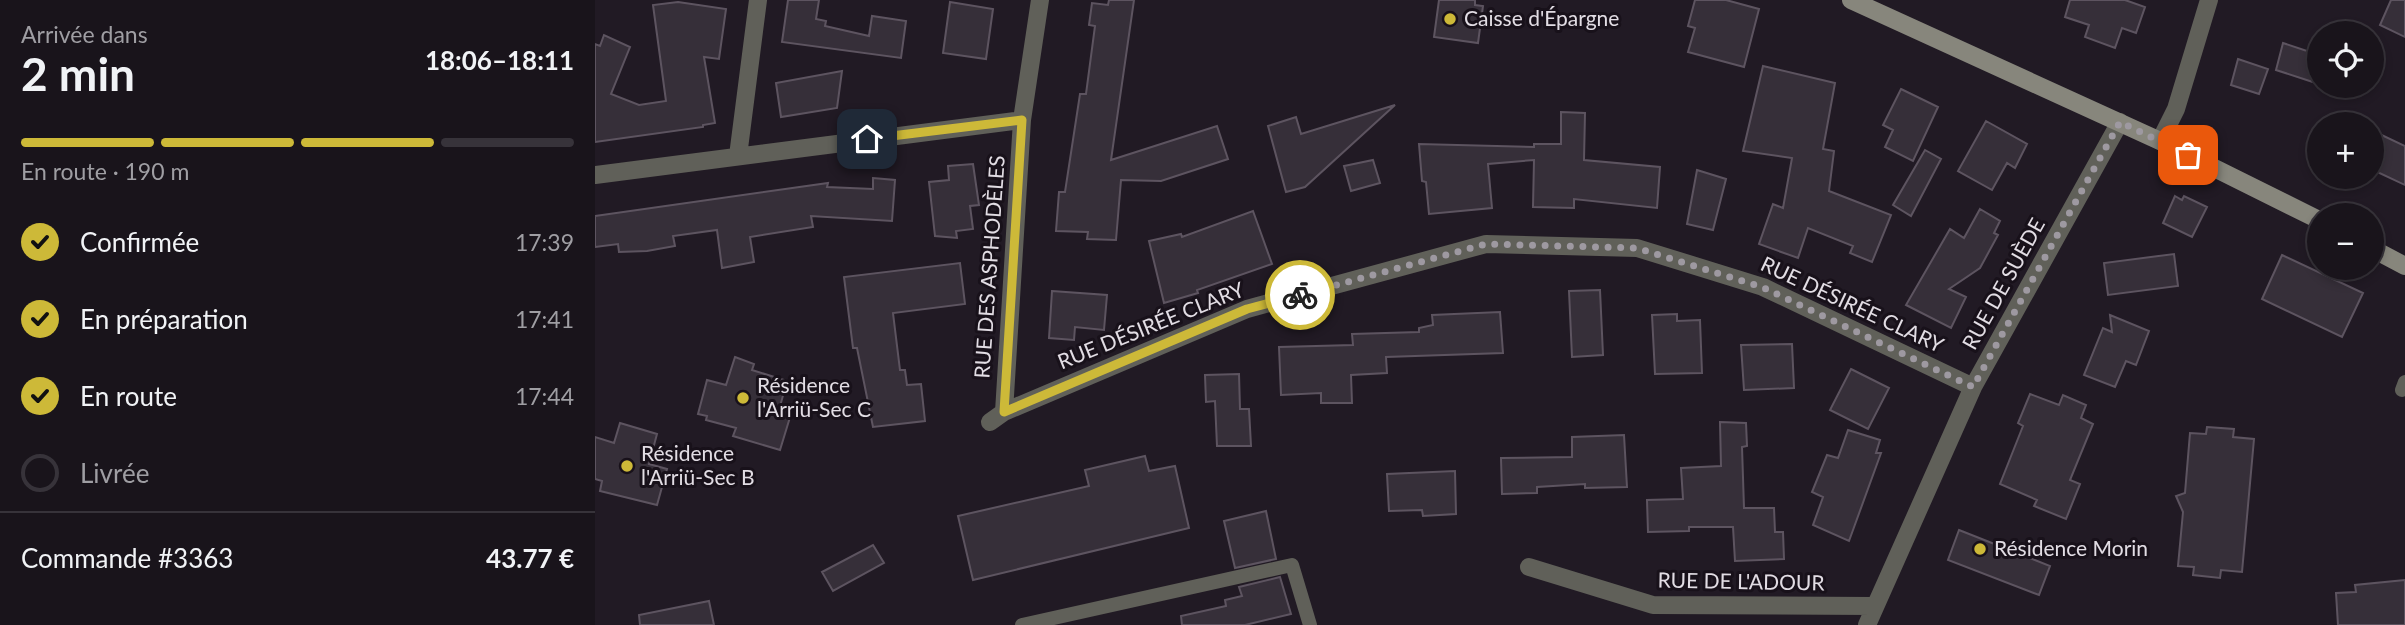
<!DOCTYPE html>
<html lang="fr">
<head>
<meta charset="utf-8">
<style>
	body { margin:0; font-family:Lato,sans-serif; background:#262128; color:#f1f3f6; height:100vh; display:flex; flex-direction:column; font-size:26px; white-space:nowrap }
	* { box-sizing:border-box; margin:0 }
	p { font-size:23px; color:#9f9ea3 }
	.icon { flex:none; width:38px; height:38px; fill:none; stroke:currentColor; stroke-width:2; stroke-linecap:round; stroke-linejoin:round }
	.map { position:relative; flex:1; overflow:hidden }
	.panel { display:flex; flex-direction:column; background:#19141b; width:595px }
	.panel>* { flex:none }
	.tools { position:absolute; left:1712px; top:21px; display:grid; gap:14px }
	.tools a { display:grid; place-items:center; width:77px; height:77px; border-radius:50%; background:#19141b; box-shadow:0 4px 10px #0003,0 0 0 2px #37333a; font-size:35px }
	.pin { position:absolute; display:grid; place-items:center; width:60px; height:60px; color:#fff; margin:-30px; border-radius:14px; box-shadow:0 4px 10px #0006 }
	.courier { position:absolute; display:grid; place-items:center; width:70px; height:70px; margin:-35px; border:5px solid #cdb938; border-radius:50%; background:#fff; color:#222; box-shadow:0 2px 9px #0007 }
	.head em { font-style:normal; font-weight:700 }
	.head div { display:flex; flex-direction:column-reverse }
	.head { display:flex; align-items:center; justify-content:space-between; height:119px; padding:0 21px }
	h1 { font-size:46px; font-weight:700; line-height:52px }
	.bar { display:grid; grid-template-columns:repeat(4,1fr); gap:10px 7px; align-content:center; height:84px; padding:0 21px }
	.bar i { height:9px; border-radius:5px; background:#37333a }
	.bar .current { background:#cdb938 }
	.bar p { grid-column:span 4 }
	.line { display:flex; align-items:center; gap:18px; padding:0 21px; border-top:2px solid #37333a }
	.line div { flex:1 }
	ol { padding:0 21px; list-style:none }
	li { display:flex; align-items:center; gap:21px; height:77px }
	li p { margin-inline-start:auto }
	li .icon { padding:7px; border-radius:50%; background:#cdb938; color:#111; stroke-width:4 }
	li:last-child { color:#9f9ea3 }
	li i { width:38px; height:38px; border:4px solid #37333a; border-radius:50% }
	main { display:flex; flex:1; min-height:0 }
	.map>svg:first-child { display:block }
</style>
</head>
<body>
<main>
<section class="panel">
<div class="head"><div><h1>2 min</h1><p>Arrivée dans</p></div><em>18:06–18:11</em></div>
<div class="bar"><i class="current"></i><i class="current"></i><i class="current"></i><i></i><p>En route · 190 m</p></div>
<ol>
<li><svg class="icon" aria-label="check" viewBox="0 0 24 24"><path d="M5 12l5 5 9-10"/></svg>Confirmée<p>17:39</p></li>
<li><svg class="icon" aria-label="check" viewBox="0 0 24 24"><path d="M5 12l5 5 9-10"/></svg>En préparation<p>17:41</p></li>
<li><svg class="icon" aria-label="check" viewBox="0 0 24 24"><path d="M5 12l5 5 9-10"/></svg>En route<p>17:44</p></li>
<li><i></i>Livrée</li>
</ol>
<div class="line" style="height:91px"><div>Commande #3363</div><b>43.77 €</b></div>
</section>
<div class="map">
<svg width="1810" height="625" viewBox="0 0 1810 625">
	<rect width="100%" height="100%" fill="#211a24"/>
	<path fill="#362f39" stroke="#5d5460" stroke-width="2" d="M193,0H224L221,19L231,21L230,26L274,36L277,16L311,21L306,58L187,42Z
		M514,0H539L516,160L622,126L633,159L566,181L526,180L521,240L492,239L493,232L461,231L464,192H470L485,94H491L500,26L494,25L497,3L513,5Z
		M844,0H880V5L888,6L883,43L839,37Z
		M1100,0H1131L1164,9L1149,67L1093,52L1100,28L1093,26Z
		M1475,0H1530L1550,7L1541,33L1527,28L1520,48L1490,37L1494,25L1470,17Z
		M1796,0H1810V37L1785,25Z
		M83,2L131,9L124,59L109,57L120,123L108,125V127L0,142V44L5,46L9,35L35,47L16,94L44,105L71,101L58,5Z
		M355,2L398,9L391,59L348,53Z
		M1688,43L1724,55V84L1681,70Z
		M1643,59L1673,69L1664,94L1636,85Z
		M1168,66L1240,83L1228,149L1239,151L1234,191L1296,215L1277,262L1255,253L1258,246L1213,228L1203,258L1164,244L1178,204L1188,208L1197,158L1148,151Z
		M247,71L242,108L186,117L181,83Z
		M1306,89L1343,107L1318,161L1290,147L1298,130L1288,125Z
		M800,105L710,187L691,192L673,126L701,117L706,134Z
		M966,112L990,113L989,160L1065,167L1062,208L979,199V208L938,207L939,160L893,164L897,208L834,214L831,182L827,181L824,144L939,147V144H966Z
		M1391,121L1432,144L1420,168L1412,163L1397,190L1363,171Z
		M1776,130L1810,146V185L1776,169Z
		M1330,150L1346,159L1316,216L1298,205Z
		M778,160L785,183L756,191L749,166Z
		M378,164L384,205L375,206L378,229L361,231L362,238L340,236L334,182L354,180L353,166Z
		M1102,170L1131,179L1118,230L1092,224Z
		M278,178L300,180L297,221L216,216L218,227L155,237L159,262L127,268L122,230L78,236L80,246L52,251L24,252L23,244L0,247V216L233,183L232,187L278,189Z
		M1580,196L1587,200L1589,196L1612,207L1597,237L1568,223Z
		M1385,209L1405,221L1399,233L1403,235L1385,268L1354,289L1371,297L1356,328L1311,305L1355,229L1369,238Z
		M658,211L677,264L602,290L603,293L569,303L554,241L586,234L587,237Z
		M1579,254L1583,286L1513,295L1509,263Z
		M1687,255L1768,293L1747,337L1667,299Z
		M365,263L370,304L298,313L305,370H310L312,385L326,384L330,421L278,427L262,348H258L249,277Z
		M1005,290L1008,355L977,357L974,291Z
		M457,291L512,295L509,330L480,327L479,340L454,338Z
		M905,312L908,353L791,357L792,373L756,375L757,403H726V393L686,395L684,347L758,345L757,334L824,332V328L838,325L837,315Z
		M1082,314V321L1105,320L1107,373L1060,374L1057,315Z
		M1515,315L1554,331L1541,365L1531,361L1520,387L1489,375L1508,328L1517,332Z
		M1197,344L1199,388L1149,390L1146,345Z
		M140,357L159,364L157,370L192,381L184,410L196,414L185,450L138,436L141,428L111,420L112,416L103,414L112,380L131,385Z
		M1256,369L1294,388L1273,429L1235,410Z
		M644,374L645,409H654L656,446H622L620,401L611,402L610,375Z
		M1435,394L1464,405L1468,395L1491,405L1486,418L1498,424L1475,480L1485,484L1471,519L1439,506L1442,500L1405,484L1428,426L1423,423Z
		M1125,422L1151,423L1152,446L1147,447L1149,508H1179L1180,532H1188L1189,559L1140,561L1138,527H1094V531L1053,532L1052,500L1088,499L1086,468L1126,466Z
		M25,423L62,434L54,464L72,469L62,505L5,491L7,481L0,479V437L19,443Z
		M1612,427L1639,429L1638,437L1659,439L1647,572L1626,570L1625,578L1598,575L1599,567L1583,566L1588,512L1581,496L1590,493L1595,433L1611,434Z
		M1253,430L1285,440L1281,453H1286L1254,541L1218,525L1228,497L1217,492L1232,455L1243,458Z
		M1029,435L1032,487L990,488V484L942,487V493L907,494L906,458L977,457V437Z
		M550,456L554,471L580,466L594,528L378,580L363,516L494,486L490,470Z
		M860,471L861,514L828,516L827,510L794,511L792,474Z
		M671,511L681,559L640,568L629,521Z
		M1364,530L1455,566L1444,595L1353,560Z
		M278,545L289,563L238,591L227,572Z
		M685,577L696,614L650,625H587L586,616L631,606L630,600L647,596L644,587Z
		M1810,580V625H1743L1741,593L1761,592L1760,585Z
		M114,601L119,625H45L44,615Z"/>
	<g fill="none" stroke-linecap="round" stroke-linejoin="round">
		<path stroke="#606059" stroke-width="14" d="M1807,390L1810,382
			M427,625L697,565L715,625"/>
		<path stroke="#606059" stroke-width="18" d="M1565,141L1581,109L1614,0
			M143,156L163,0
			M0,175L427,120
			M409,412L427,120L445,0
			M395,422L409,412L652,309L891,244L1042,248L1168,287L1378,387
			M934,567L1058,605L1279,606
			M1272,625L1378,387L1525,122"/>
		<path stroke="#87867c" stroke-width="18" d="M1256,0L1565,141L1724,220
			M1776,248L1810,266"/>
	</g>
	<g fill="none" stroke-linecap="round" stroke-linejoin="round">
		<path stroke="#9e99a1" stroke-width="7" stroke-dasharray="0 12.6" d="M705,295L891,244L1042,248L1167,287L1378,387L1525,122L1593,155"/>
		<path stroke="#cdb938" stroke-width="9" d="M272,139L427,120L409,412L652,309L705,295"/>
	</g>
	<g fill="#cdb938" stroke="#18111a" stroke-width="2.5">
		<circle cx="855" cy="19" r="7"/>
		<circle cx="148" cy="398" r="7"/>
		<circle cx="32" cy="466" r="7"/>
		<circle cx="1385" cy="549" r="7"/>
	</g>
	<g text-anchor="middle" stroke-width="6" stroke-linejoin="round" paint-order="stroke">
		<g font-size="21" fill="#e2dde4" stroke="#18111a" text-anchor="start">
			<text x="869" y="26">Caisse d'Épargne</text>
			<text x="162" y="393">Résidence<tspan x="162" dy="24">l'Arriü-Sec C</tspan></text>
			<text x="46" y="461">Résidence<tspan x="46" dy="24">l'Arriü-Sec B</tspan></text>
			<text x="1399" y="556">Résidence Morin</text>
		</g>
		<g font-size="21" fill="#e2dde4" stroke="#18111a">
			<text transform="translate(395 267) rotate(-86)" y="7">RUE DES ASPHODÈLES</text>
			<text transform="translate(1409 284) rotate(-61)" y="7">RUE DE SUÈDE</text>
			<text transform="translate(1257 305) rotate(25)" y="7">RUE DÉSIRÉE CLARY</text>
			<text transform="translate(556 326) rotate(-22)" y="7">RUE DÉSIRÉE CLARY</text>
			<text transform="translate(1146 582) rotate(1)" y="7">RUE DE L'ADOUR</text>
		</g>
	</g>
</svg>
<div class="tools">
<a><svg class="icon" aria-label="locate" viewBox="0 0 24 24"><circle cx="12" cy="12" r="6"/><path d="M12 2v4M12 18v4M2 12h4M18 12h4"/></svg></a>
<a>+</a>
<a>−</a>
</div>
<div class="pin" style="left:1593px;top:155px;background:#ea580c"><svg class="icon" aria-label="bag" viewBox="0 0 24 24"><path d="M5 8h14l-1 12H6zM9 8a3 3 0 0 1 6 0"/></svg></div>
<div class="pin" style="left:272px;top:139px;background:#1f2937"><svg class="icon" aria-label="home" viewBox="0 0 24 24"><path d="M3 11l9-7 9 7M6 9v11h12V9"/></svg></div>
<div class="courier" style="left:705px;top:295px"><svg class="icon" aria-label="bike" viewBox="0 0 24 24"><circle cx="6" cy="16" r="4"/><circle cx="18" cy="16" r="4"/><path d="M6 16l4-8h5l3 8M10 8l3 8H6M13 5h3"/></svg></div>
</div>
</main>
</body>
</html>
